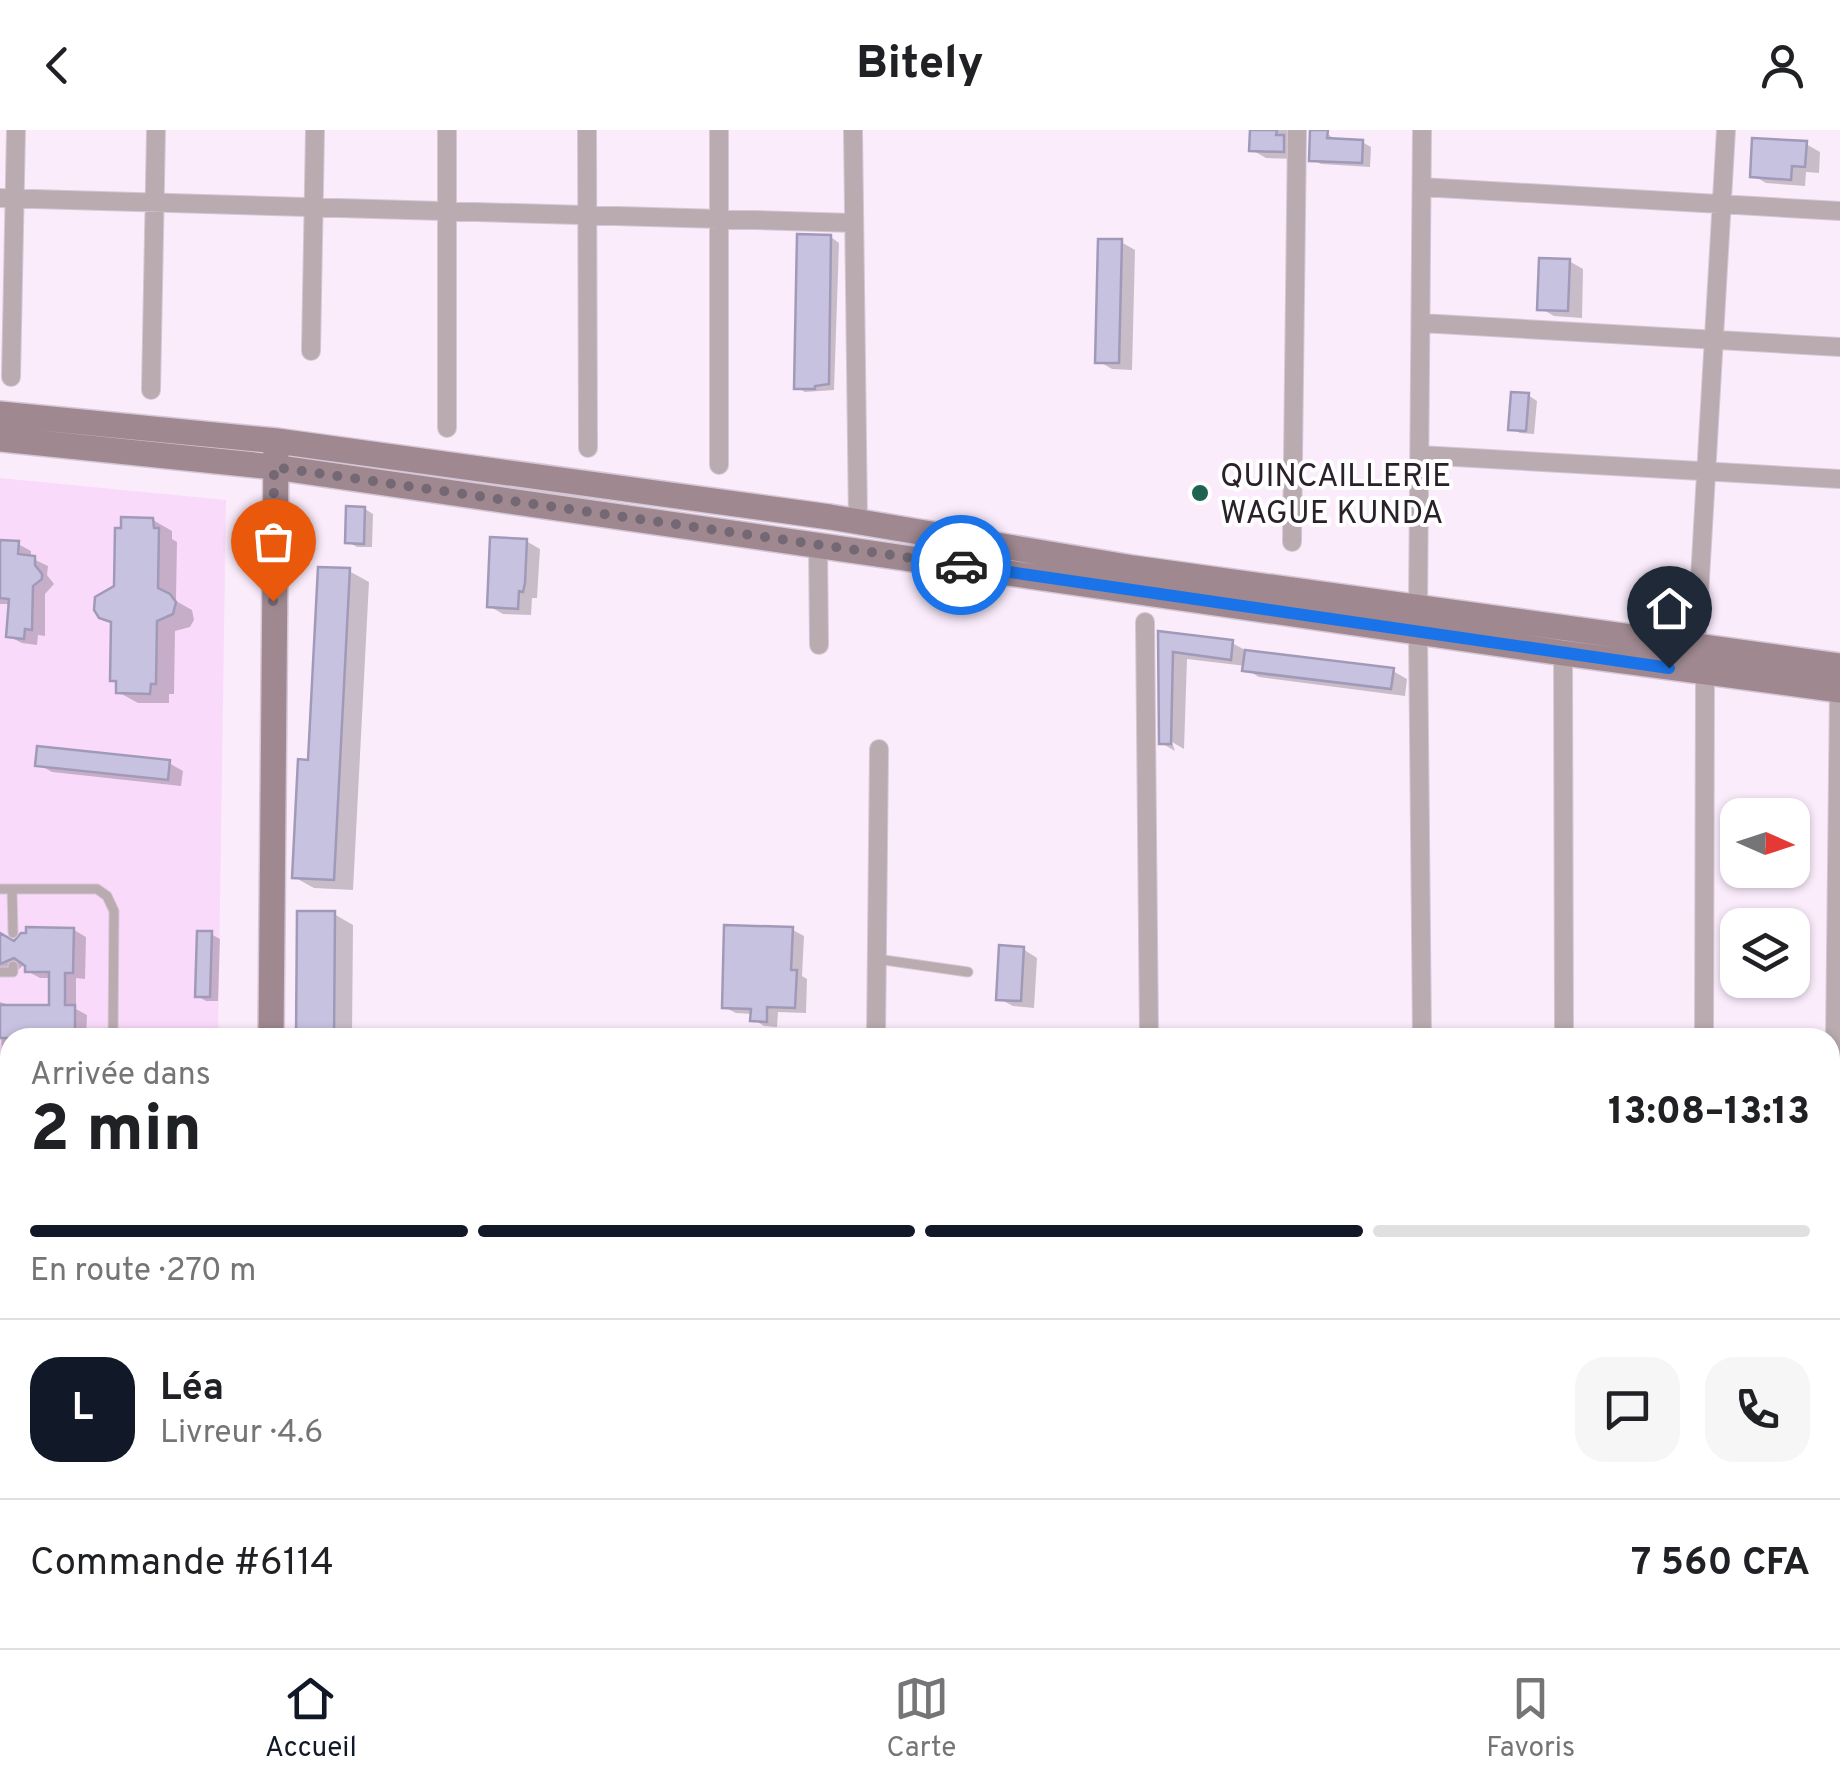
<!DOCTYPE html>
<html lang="fr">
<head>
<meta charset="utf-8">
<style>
	body { margin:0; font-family:Overpass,sans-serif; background:#f6f6f6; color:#202124; height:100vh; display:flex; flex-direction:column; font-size:38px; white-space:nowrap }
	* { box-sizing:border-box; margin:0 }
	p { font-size:32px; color:#757577 }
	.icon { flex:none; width:55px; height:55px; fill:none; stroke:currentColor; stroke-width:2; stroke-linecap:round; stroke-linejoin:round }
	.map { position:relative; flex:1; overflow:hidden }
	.panel { position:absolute; left:0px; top:898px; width:1840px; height:622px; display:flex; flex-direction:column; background:#fff; border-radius:30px 30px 0 0; box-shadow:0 2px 8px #0004 }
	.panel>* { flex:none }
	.needle { width:65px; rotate:93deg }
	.controls { position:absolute; left:1720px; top:668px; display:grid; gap:20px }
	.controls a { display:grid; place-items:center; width:90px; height:90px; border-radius:20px; background:#fff; box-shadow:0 2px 8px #0004; font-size:50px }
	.pin { position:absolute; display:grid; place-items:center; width:85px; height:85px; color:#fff; margin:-102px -42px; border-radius:50% 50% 50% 0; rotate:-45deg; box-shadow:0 0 10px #0007 }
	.pin .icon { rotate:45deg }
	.courier { position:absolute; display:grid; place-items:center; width:100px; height:100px; margin:-50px; border:8px solid #1a73e8; border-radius:50%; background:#fff; color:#222; box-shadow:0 2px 12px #0007 }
	.headline em { font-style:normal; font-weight:800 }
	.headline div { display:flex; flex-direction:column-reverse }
	.headline { display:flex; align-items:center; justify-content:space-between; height:170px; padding:0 30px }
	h1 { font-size:65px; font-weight:800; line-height:75px }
	.bar { display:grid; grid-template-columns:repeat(4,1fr); gap:15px 10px; align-content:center; height:120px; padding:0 30px }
	.bar i { height:12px; border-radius:8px; background:#e0e0e0 }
	.bar .selected { background:#111827 }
	.bar p { grid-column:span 4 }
	.line { display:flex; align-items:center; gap:25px; padding:0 30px; border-top:2px solid #e0e0e0 }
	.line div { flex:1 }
	.round { display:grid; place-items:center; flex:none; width:105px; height:105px; border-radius:30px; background:#f6f6f6 }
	header { display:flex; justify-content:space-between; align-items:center; height:130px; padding:0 30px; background:#fff; font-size:45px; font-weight:800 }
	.tab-bar { display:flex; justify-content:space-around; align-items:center; height:140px; border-top:2px solid #e0e0e0; background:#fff; font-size:28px; color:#757577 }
	.tab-bar a { display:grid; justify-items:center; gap:5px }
	.tab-bar .selected { color:#111827 }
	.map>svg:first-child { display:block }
</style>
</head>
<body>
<header><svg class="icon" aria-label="back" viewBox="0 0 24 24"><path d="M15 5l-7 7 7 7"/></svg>Bitely<svg class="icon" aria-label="person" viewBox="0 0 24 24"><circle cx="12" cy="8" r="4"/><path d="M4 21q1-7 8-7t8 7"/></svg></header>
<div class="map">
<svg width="1840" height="1518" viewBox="0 0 1840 1518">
	<rect width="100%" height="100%" fill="#fbecfc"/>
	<path fill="#f9dafa" d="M0,348L226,370L218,907L10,908V1510H209V1518H0Z"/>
	<path fill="#0003" d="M1252,0H1298V29L1266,28L1252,20Z
		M1327,3L1336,11L1362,12L1371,17L1370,37L1321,34L1312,29Z
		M1806,14L1820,22L1819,43L1806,42L1805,56L1766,53L1752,45Z
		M831,107L839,113L834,260L805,262L796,257Z
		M1121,112L1135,120L1132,240L1112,239L1098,231Z
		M1569,131L1583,139L1582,188L1554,186L1540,178Z
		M1528,265L1537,271L1534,304L1520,303L1511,298Z
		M365,379L373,384L372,417H357L348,412Z
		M153,390L172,401V409L177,412L176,471L192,480L194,490L190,497L175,501L174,564H169V573H138L118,562L119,553L112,549L117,458Z
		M526,411L540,419L537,468H532L531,485L503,484L489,476Z
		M0,412L18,414L31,421V428L48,436L47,445L54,454L45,464V506L38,505L37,515L22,513L8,506L11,474H0Z
		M349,441L369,452L353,760L314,758L294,747L311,632Z
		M1160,504L1232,513L1247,521L1393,541L1407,549L1405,566L1259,547L1245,539L1246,536L1187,529L1184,619L1172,612L1175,621L1161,613Z
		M169,633L183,641L181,656L52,642L38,634Z
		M334,784L353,795L352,908H298Z
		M74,800L86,807L85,849L76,848V879L87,885L86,908H10V928H2L0,872L18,878H52V848H40L27,841L28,831L18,840L0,841V805L17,812Z
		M793,800L804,806L802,846L807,849L806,883L778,882L777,897L764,896L753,889V884L736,883L724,877Z
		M211,804L220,809L218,871H206L197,866Z
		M1023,819L1037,828L1034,878L1013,876L998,868Z
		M0,990H10V1040H0Z
		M0,1319H10V1374L0,1372Z"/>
	<path fill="#c8c2e1" stroke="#a09ab8" stroke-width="2.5" d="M1250,0H1277L1276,5H1284V22L1249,21Z
		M1310,0H1328L1327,8L1363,10L1362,33L1309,31Z
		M1752,8L1807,11L1805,37L1792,36L1791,50L1750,47Z
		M797,104L831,105L829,254L815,256V259H794Z
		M1098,109H1122L1119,233H1095Z
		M1539,128L1570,129L1568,181L1537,180Z
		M1511,262L1529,263L1526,301L1508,300Z
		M346,376L365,377L364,414L345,413Z
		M121,387L153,388L154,398H159L158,458L170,464L176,472L173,484L157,491L156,554H151L150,564L116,563V551H110L111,492L99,488L94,480L95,467L114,456L115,398H121Z
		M490,407L527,409L525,453L523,462L519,461L518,479L487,477Z
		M0,410L19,411L18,424L35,426V435L42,444V449L33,456L32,500L25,499L24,509L6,507L9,469L0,468Z
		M318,437L350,438L334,750L292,748L298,629L308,630Z
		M1158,501L1233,510L1231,530L1173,522L1171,614H1159Z
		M1245,520L1394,538L1391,559L1242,541Z
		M37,616L170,630L168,650L35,636Z
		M297,781H335L334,908H296Z
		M724,795L793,797L791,840H797L795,878L767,877V892L750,891L751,879L722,878Z
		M26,797L74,798L73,843H65V875H75V908H0V875H49V842H25V836L14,828L0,834V803L14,811L21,803H26Z
		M197,801H212L210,867H195Z
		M999,815L1024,817L1021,871L996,870Z"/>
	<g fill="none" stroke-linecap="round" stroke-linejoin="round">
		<g stroke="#d5c7d6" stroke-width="11">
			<path id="lane" d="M0,759H97L107,766L114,781L113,908
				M12,759L13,803
				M877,829L968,842
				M0,842H13V836
				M0,949H10
				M0,1137H10
				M110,1518V1510"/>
		</g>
		<g stroke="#d5c7d6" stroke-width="20">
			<path id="street" d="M587,0L588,318
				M853,0L858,391
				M1422,57L1840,81
				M0,68L854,93
				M1421,193L1840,217
				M311,221L315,0
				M11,247L16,0
				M151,260L156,0
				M447,298V0
				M1420,325L1840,349
				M719,335V0
				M1292,412L1297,0
				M818,414L819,515
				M1418,478L1422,0
				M1145,492L1149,908
				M1418,501L1422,908
				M1696,517L1726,0
				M1563,523L1564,908
				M876,908L879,619
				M1704,908L1705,543
				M1830,1352L1839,559
				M457,1510V1518
				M596,1510V1518
				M738,1510V1518
				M876,1510V1518
				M1015,1510V1518
				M1154,1510V1518
				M1295,1510V1518
				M1428,1510L1429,1518
				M1566,1518V1510
				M1700,1518V1510
				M1828,1518V1510"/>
		</g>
		<g stroke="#d5c7d6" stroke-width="28">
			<path id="secondary" d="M0,284L277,311L830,387L1133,438L1840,536
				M0,309L274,337L1563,523L1840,560
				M271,908L276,321
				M269,1518V1510"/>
		</g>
		<use href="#lane" stroke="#baabb0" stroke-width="9"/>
		<use href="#street" stroke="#baabb0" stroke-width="18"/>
		<use href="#secondary" stroke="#9f8890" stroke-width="25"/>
	</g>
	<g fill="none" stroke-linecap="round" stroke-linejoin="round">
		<path stroke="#736874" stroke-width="10" stroke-dasharray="0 18" d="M273,471L274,337L961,435"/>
		<path stroke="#1a73e8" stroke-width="12" d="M961,435L1669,538"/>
	</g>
	<circle fill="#216352" stroke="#fff" stroke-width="4" cx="1200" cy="363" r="10"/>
	<g text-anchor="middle" stroke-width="8" stroke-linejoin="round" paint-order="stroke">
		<g font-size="32" fill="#2a212a" stroke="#fff" text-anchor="start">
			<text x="1220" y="356">QUINCAILLERIE<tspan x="1220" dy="37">WAGUE KUNDA</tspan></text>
		</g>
	</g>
</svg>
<div class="controls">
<a><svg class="needle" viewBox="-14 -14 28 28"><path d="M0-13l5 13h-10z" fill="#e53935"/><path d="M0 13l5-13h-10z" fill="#757577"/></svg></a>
<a><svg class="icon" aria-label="layers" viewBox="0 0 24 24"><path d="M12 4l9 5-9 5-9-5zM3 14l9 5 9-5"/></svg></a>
</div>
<div class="pin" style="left:273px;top:471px;background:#ea580c"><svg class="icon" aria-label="bag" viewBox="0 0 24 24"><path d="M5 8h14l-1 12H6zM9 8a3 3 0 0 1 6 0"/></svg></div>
<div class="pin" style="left:1669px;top:538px;background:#1f2937"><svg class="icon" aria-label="home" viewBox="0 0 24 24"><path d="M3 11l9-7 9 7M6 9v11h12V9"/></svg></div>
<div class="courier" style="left:961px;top:435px"><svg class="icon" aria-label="car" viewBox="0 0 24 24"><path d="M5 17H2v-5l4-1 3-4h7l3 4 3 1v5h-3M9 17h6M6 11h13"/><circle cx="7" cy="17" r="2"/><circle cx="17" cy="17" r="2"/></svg></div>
<section class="panel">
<div class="headline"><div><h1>2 min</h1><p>Arrivée dans</p></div><em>13:08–13:13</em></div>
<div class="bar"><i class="selected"></i><i class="selected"></i><i class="selected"></i><i></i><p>En route · 270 m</p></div>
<div class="line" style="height:180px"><b class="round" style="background:#111827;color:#fff">L</b><div><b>Léa</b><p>Livreur · 4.6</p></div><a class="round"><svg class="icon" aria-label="chat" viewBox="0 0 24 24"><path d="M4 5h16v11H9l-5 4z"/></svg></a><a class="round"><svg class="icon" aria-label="phone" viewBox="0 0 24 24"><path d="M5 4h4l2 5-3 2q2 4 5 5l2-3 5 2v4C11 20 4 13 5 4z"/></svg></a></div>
<div class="line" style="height:130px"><div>Commande #6114</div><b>7 560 CFA</b></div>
</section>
</div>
<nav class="tab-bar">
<a class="selected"><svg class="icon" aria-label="home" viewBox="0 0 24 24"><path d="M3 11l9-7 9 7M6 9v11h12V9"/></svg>Accueil</a>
<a><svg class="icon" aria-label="map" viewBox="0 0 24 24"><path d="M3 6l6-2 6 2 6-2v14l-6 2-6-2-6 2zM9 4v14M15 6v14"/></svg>Carte</a>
<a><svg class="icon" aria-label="saved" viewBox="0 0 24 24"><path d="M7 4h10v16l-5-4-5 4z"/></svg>Favoris</a>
</nav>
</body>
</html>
